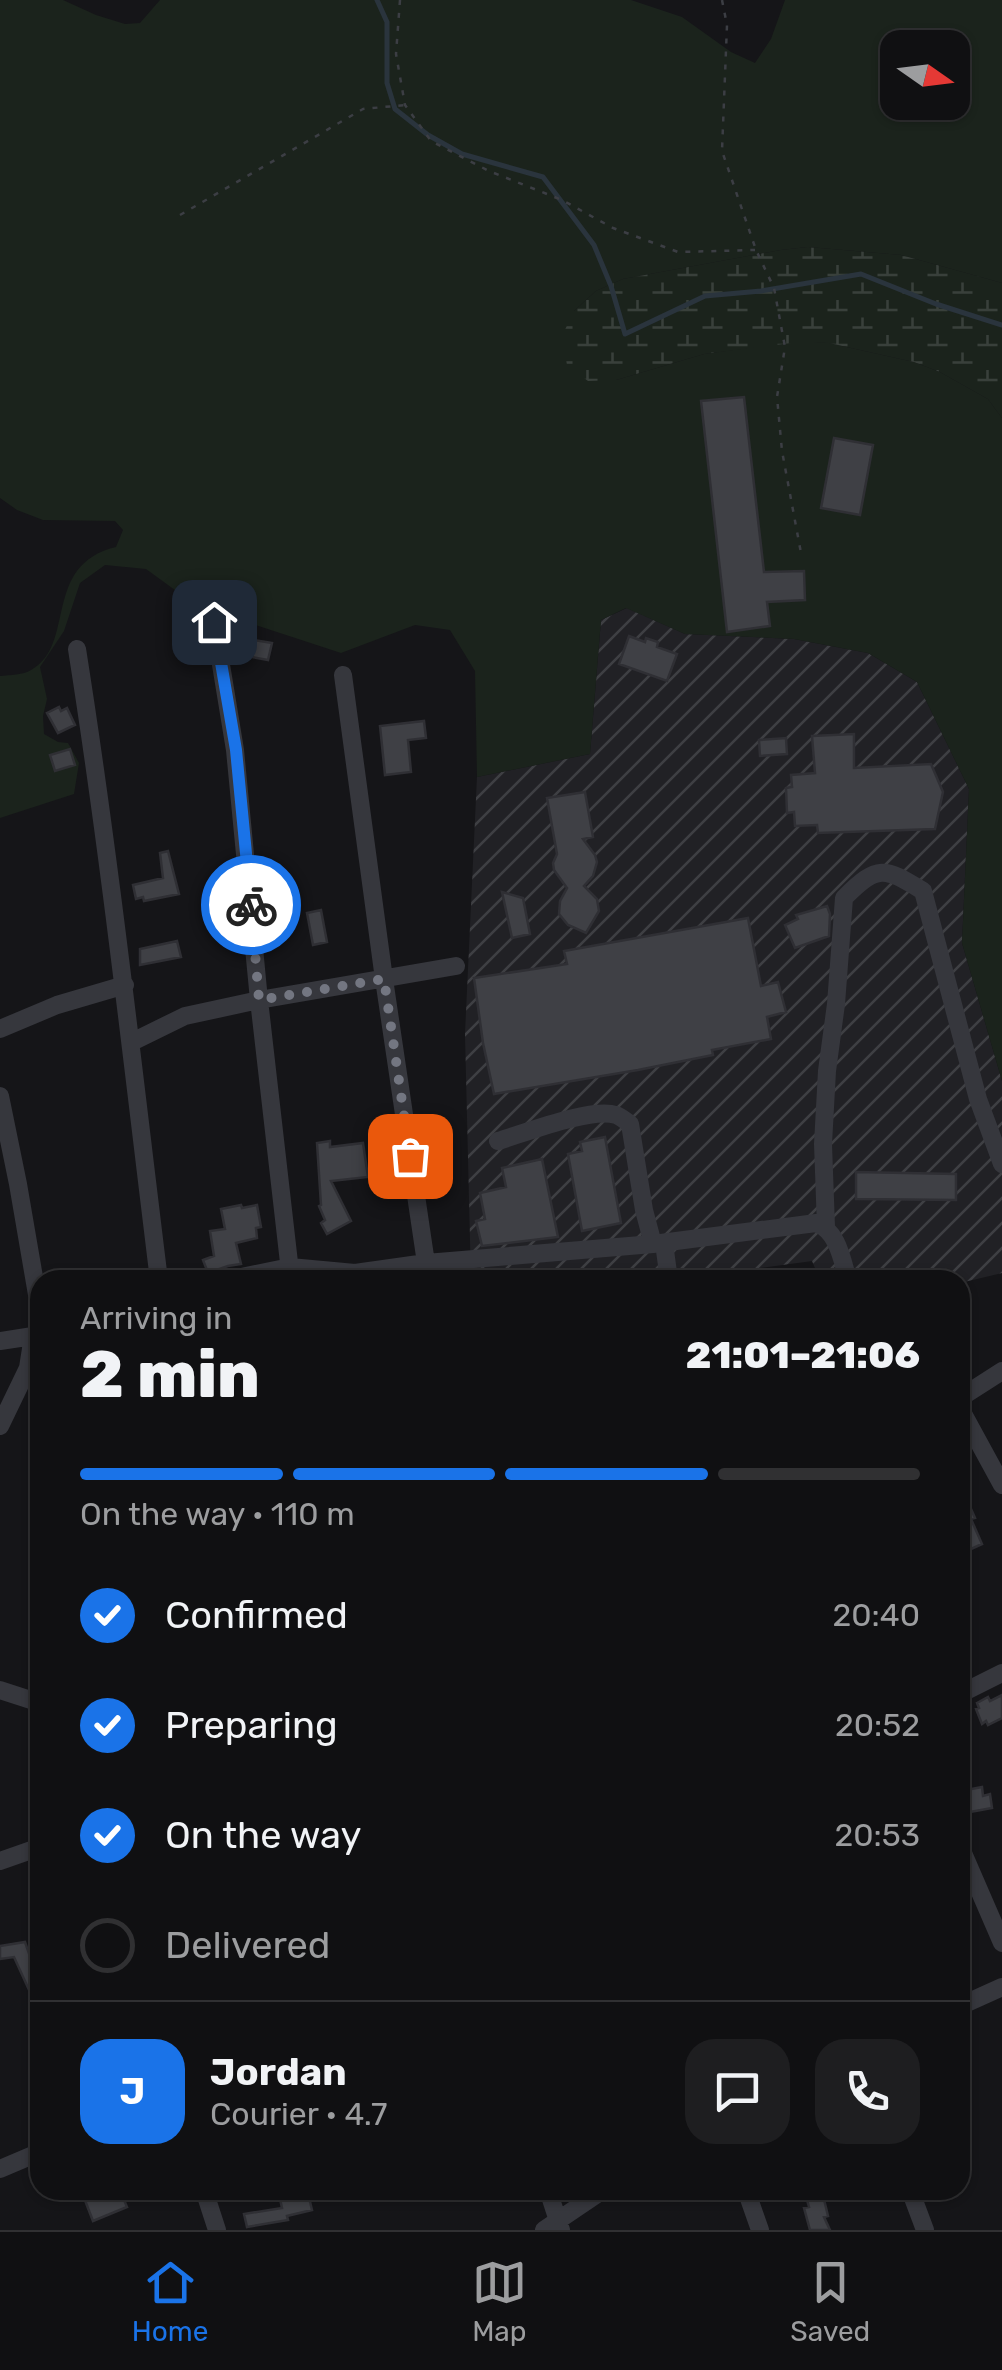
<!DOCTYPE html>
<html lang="en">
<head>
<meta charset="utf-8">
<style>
	body { margin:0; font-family:Rubik,sans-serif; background:#1e1e20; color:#f1f3f6; height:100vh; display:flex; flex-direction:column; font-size:38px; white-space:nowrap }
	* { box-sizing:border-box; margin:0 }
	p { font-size:32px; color:#9c9d9f }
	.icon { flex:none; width:55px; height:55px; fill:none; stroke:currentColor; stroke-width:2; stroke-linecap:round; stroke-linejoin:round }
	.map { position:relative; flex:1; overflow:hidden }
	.details { position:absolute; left:30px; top:1270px; width:940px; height:930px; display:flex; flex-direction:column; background:#101012; border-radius:30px; box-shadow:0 2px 8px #0004,0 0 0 2px #303032 }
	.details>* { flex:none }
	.needle { width:65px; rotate:104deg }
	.controls { position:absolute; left:880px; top:30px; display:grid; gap:20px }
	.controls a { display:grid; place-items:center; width:90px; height:90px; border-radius:20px; background:#101012; box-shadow:0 2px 8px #0004,0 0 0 2px #303032; font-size:50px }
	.pin { position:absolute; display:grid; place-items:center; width:85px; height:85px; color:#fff; margin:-42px; border-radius:20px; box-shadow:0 5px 15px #0006 }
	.courier { position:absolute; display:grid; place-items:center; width:100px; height:100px; margin:-50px; border:8px solid #1a73e8; border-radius:50%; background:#fff; color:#222; box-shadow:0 2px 12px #0007 }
	.summary em { font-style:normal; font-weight:800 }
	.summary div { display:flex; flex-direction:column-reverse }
	.summary { display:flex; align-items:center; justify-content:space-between; height:170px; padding:0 50px }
	h1 { font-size:65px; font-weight:800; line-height:75px }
	.bar { display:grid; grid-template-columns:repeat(4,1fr); gap:15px 10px; align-content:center; height:120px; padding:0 50px }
	.bar i { height:12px; border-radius:8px; background:#303032 }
	.bar .current { background:#1a73e8 }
	.bar p { grid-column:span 4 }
	.line { display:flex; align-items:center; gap:25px; padding:0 50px; border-top:2px solid #303032 }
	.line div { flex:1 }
	.round { display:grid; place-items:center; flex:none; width:105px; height:105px; border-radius:30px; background:#1e1e20 }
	ol { padding:0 50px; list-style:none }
	li { display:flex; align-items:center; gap:30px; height:110px }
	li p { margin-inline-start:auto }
	li .icon { padding:10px; border-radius:50%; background:#1a73e8; color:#fff; stroke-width:4 }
	li:last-child { color:#9c9d9f }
	li i { width:55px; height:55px; border:5px solid #303032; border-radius:50% }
	.dock { display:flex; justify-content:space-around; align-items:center; height:140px; border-top:2px solid #303032; background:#101012; font-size:28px; color:#9c9d9f }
	.dock a { display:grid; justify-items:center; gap:5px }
	.dock .current { color:#1a73e8 }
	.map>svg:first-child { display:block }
</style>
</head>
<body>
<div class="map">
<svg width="1002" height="2230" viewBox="0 0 1002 2230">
	<defs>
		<pattern id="industrial-furrows" width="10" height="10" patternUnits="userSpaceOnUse" patternTransform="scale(2.5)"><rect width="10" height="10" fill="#212125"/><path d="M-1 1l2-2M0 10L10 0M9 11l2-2" fill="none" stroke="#3e3f43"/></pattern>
		<pattern id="wetland-marsh" width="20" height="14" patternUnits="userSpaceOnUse" patternTransform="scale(2.5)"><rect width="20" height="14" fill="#1b231c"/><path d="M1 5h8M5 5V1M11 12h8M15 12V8" fill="none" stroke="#39403b"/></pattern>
	</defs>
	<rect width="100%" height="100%" fill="#151518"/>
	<path fill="url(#industrial-furrows)" d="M627,608L685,634L794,639L868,653L917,682L969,789L962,943L1002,1081V1273L960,1283V1280H820L812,1261L670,1280H471L465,1034L477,777L590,754L601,620Z"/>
	<path fill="#1b231c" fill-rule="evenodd" d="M0,0H63L96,15L125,24L140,23L160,0H631L682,17L731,52L755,63L771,39L785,0H1002V283L901,255L808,247L781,250L623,279L596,291L574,311L616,380L704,354L799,341L829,343L914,362L940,372L988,399L1002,418V1081L962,943L969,789L917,682L868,653L794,639L685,634L626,608L601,620L590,754L477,777L475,671L450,630L415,625L341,653L237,619L179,593L146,569L105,565L80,583L64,631L40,667L47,699L43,716L44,734L58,742L68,743L79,763L74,794L0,818V676C10,675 23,675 31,670C77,645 41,565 116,547L123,530L115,521L43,520L17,510L0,498ZM898,48H952V102H898Z"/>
	<path fill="url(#wetland-marsh)" d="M808,247L901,255L1002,283V418L988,399L940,372L914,362L829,343L799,342L704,354L616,380L588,381L567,365L562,336L574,311L596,291L623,279L781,250Z"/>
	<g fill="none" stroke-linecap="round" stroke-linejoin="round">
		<path stroke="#2a343d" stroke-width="5" d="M377,0L387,22V83L395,109L428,135L462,154L543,177L594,245L611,286L625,334L705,296L761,291L861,274L936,304L1002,325"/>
	</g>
	<path fill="#3f4045" stroke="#2f2f34" stroke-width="2.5" d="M744,397L764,572L804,571L805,600L767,602L770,626L727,632L701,401Z
		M834,438L873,445L860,515L821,508Z
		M629,636L645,642L646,638L658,642L657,647L677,654L667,681L619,664Z
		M248,639L272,643L268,660L246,656Z
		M59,707L61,711L67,708L75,725L58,733L47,713Z
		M424,721L426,738L408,740L411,772L385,775L380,726Z
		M854,734V768L931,764L943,792L935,829L818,833L817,825L795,826L794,812L787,813L786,788L792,787L791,775L815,773L812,736Z
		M786,738L787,754L760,756L759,740Z
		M70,749L75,765L55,771L50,755Z
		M585,792L593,837L583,839L595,855L597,862L593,876L584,886L597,899L599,911L586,933L568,925L559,914L560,901L567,888L554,870L553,863L557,854L547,798Z
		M168,851L179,894L144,901L143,897L136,899L133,885L163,878L160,853Z
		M502,892L523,898L530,934L512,938Z
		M827,906L830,914L829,936L795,948L785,925L798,919L796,915Z
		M321,910L327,942L313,945L307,913Z
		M748,918L761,986L778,982L786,1012L767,1017L771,1039L712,1050L713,1055L638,1070L494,1094L483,1043L474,978L567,964L564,951Z
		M177,941L181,957L140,965V949Z
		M605,1137L621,1223L582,1231L568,1154L582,1151L580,1142Z
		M330,1141V1147L363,1143L368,1177L331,1181L351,1221L327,1234L321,1223L325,1220L319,1206L321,1205L317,1143Z
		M542,1159L558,1237L482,1246L476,1221L485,1219L480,1193L506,1187L502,1168Z
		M856,1172L956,1174V1200L856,1199Z
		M241,1205L242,1208L257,1205L261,1227L256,1228L257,1238L236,1243L241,1264L228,1266L208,1273L203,1260L214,1256L210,1231L225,1229L221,1209Z
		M960,1484L975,1518L971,1519L982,1544L960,1554Z
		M1002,1695V1718L988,1725L986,1721L982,1724L976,1709L979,1708L977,1703L988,1697L990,1701Z
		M982,1787L983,1796L990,1794L992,1808L970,1812L966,1790Z
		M25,1942L40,1985V2014L14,1957L0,1959V1946Z
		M81,2190H120L127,2207L93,2221Z
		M278,2190H294L295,2196L308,2193L312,2210L287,2216L288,2220L247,2227L244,2214L282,2208Z
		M823,2195L828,2216L824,2217L830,2230H810L804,2208L809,2207L807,2200Z"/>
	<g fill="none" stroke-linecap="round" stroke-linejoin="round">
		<path stroke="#3c3e44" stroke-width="2.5" stroke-dasharray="5 8" stroke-linecap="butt" d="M400,0L396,54L405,105L431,141L489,171L562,200L613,228L678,252L755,250
			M722,0L727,25L722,151L756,250L774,288L785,347L777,397L782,451L801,553
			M180,215L363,109L405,105"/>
		<path stroke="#36373d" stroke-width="18" d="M214,622L235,750L259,1000L291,1280
			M77,649C110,858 133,1069 159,1280
			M343,675L384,979L426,1263
			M0,1029L57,1005L125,985
			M132,1042L185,1016L259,1000L456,966
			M0,1096L18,1184L40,1312
			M498,1141C525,1133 591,1107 616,1115C620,1116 627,1122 630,1124L644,1210L653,1244L816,1223C838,1231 842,1260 848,1280
			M826,1227L823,1144L827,1071L836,1004L844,898C878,864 884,867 923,891L978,1099L1002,1164
			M664,1243L669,1280
			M227,1280L290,1267L355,1273L426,1263L653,1244
			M0,1341L33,1336L28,1368L0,1426
			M960,1398L1002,1371
			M960,1408L1002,1485
			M0,1690L40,1703
			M960,1694L1002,1673
			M960,1846L1002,1943
			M0,1861L40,1847
			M960,2006L1002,1987
			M0,2169L40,2152
			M204,2190L217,2230
			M548,2190L561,2230
			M746,2190L760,2230
			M910,2190L925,2230
			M544,2230L603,2190"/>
	</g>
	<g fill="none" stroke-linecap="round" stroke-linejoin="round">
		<path stroke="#737681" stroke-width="10" stroke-dasharray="0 18" d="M251,905L259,1000L384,979L410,1156"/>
		<path stroke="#1a73e8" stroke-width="12" d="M214,622L236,750L251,905"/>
	</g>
</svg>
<div class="controls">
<a><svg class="needle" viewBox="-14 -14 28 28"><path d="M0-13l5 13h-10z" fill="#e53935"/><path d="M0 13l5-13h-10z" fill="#9c9d9f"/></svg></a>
</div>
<div class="pin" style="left:410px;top:1156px;background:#ea580c"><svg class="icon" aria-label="bag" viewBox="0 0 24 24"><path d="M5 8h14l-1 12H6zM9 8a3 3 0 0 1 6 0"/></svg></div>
<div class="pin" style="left:214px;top:622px;background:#1f2937"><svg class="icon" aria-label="home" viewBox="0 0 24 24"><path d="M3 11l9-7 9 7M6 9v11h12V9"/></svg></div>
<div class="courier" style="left:251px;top:905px"><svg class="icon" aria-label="bike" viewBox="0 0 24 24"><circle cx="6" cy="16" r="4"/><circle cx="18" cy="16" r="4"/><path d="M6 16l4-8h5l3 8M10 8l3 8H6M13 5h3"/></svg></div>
<section class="details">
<div class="summary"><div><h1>2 min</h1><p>Arriving in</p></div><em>21:01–21:06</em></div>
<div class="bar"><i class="current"></i><i class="current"></i><i class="current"></i><i></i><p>On the way · 110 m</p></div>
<ol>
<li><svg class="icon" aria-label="check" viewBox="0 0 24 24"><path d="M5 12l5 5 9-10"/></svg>Confirmed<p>20:40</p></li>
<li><svg class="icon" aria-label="check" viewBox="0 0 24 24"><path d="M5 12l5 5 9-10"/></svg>Preparing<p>20:52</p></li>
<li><svg class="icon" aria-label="check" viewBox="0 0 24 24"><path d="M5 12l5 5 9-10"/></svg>On the way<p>20:53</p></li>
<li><i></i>Delivered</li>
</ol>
<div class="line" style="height:180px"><b class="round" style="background:#1a73e8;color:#fff">J</b><div><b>Jordan</b><p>Courier · 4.7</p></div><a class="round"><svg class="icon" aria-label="chat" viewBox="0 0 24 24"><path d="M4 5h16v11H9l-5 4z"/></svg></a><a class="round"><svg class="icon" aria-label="phone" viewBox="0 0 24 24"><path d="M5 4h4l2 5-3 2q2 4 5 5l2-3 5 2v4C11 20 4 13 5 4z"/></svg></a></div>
</section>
</div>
<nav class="dock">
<a class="current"><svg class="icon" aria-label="home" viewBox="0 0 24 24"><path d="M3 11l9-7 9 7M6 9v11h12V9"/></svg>Home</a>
<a><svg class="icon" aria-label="map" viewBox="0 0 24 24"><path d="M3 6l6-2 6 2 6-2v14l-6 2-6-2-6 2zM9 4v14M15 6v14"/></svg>Map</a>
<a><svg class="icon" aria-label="saved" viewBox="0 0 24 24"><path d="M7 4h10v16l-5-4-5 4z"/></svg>Saved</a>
</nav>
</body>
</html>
